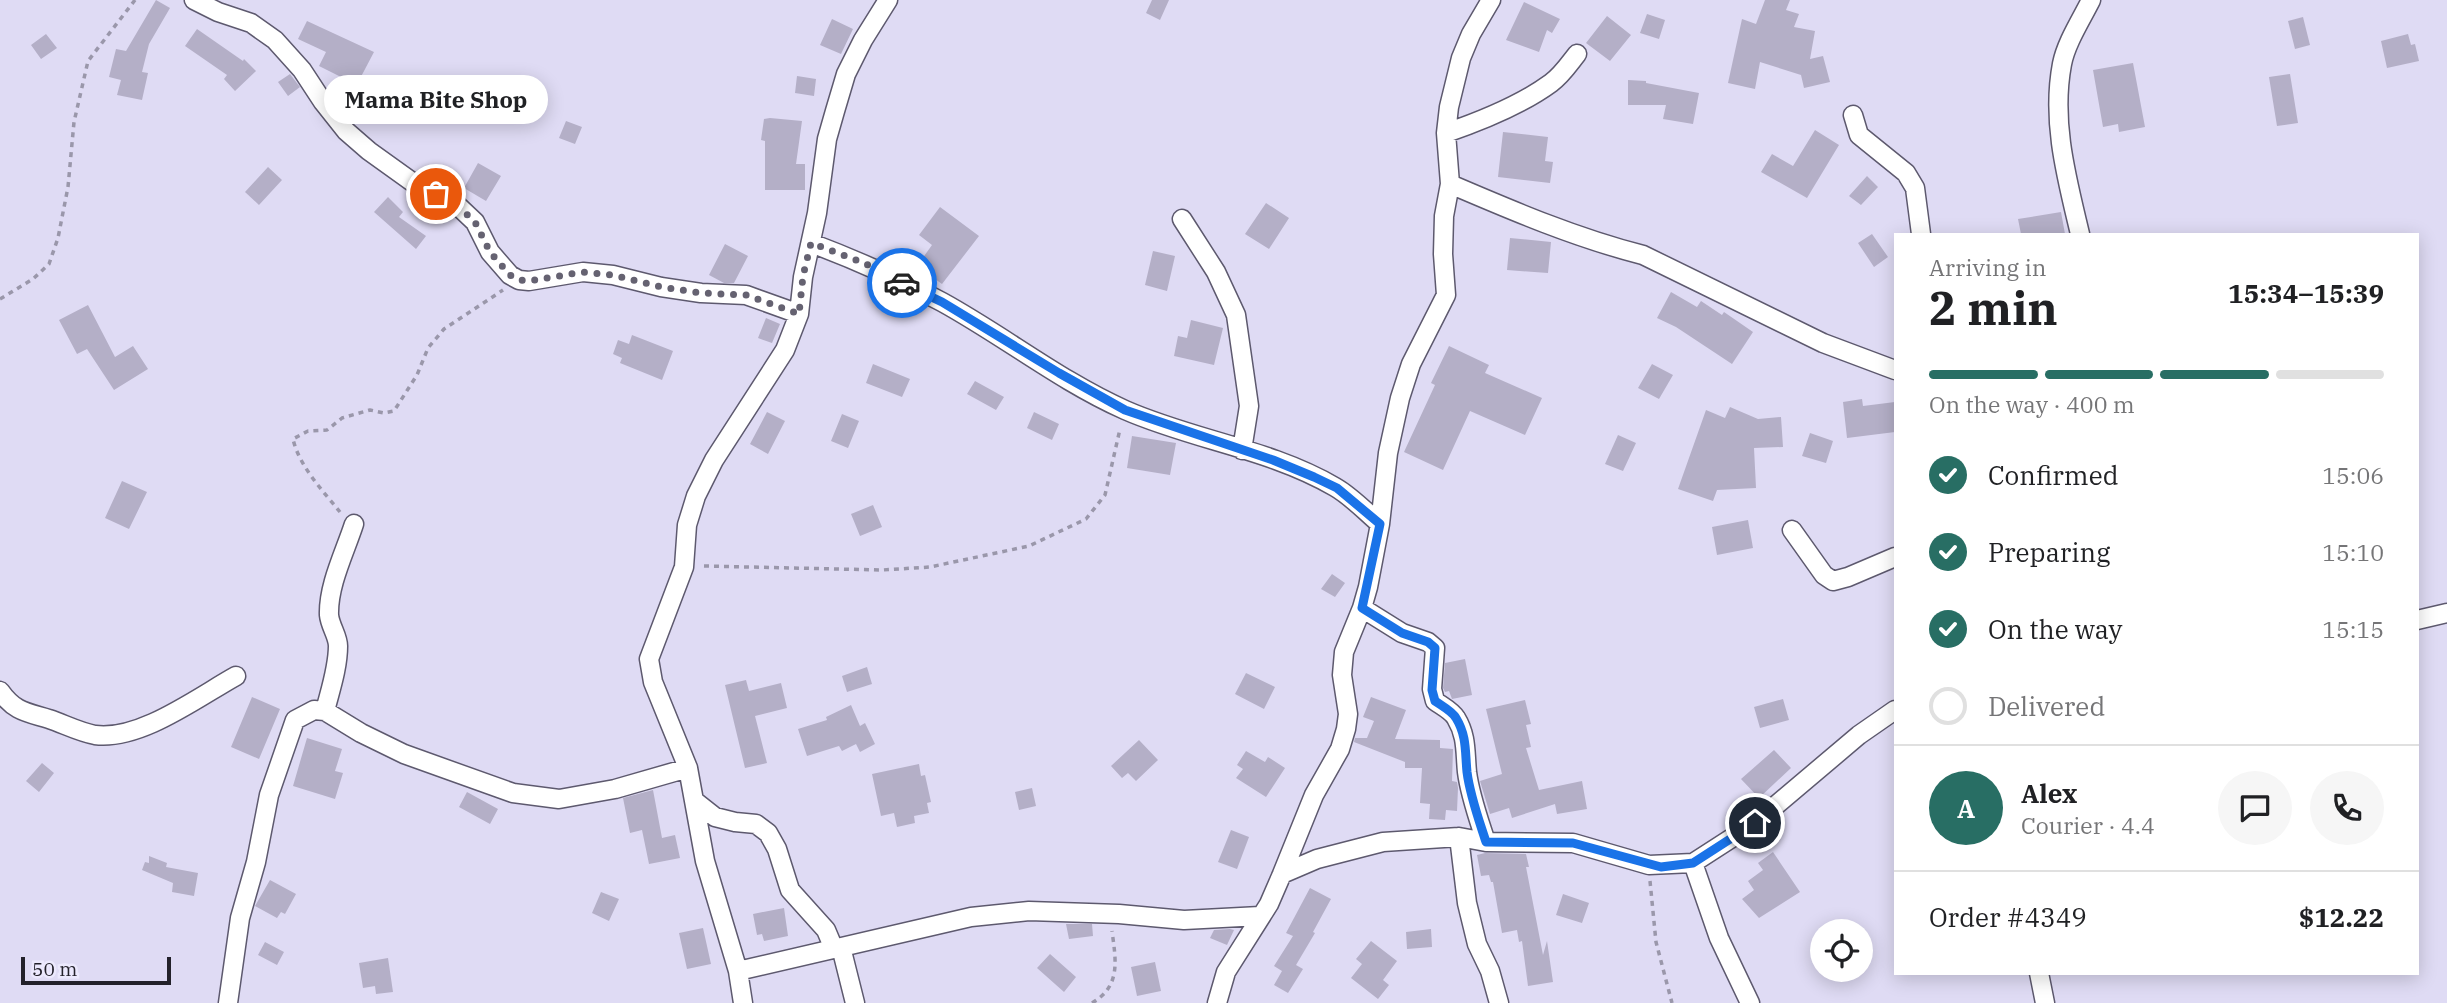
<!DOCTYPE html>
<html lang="en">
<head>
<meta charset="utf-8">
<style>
	body { margin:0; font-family:"IBM Plex Serif",serif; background:#f6f6f6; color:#202124; height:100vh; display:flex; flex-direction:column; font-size:26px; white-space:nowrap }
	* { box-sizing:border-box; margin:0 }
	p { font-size:23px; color:#757577 }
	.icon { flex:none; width:38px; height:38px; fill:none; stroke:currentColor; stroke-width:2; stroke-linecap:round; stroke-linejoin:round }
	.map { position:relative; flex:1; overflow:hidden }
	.drawer { position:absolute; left:1894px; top:233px; width:525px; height:742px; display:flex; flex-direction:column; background:#fff; border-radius:0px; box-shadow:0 4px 18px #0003 }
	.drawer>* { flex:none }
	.controls { position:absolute; left:1810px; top:919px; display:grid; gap:14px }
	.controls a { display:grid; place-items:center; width:63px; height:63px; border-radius:50%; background:#fff; box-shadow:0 4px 18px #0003; font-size:35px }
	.scale { position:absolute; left:21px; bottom:18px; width:150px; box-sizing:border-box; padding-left:7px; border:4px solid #23212a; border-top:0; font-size:19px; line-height:24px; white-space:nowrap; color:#23212a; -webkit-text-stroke:5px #ece9fd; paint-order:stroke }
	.pin { position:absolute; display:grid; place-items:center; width:60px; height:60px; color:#fff; margin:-30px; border:4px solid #fff; border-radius:50%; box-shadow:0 2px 7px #0007 }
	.courier { position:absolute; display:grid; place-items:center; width:70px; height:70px; margin:-35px; border:5px solid #1a73e8; border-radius:50%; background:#fff; color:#222; box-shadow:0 2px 9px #0007 }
	.bubble { position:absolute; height:49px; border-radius:24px; background:#fff; box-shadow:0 4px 18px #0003; font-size:23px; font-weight:800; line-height:49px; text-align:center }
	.head em { font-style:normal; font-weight:800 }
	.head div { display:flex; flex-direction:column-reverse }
	.head { display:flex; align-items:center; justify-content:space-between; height:119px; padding:0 35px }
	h1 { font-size:46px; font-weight:800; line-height:52px }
	.bar { display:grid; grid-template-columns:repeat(4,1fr); gap:10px 7px; align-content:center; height:84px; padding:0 35px }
	.bar i { height:9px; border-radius:5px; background:#e0e0e0 }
	.bar .current { background:#286e64 }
	.bar p { grid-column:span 4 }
	.line { display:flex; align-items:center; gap:18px; padding:0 35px; border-top:2px solid #e0e0e0 }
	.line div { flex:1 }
	.round { display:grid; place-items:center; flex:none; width:74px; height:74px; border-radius:37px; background:#f6f6f6 }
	ol { padding:0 35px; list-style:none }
	li { display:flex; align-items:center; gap:21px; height:77px }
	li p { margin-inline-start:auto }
	li .icon { padding:7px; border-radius:50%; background:#286e64; color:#fff; stroke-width:4 }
	li:last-child { color:#757577 }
	li i { width:38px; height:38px; border:4px solid #e0e0e0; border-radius:50% }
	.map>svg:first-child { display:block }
</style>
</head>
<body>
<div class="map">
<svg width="2447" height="1003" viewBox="0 0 2447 1003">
	<rect width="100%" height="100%" fill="#dfdbf4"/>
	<path fill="#b4afc7" d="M156,0L170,8L149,44L142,72L148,73L142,100L117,95L121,80L109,77L116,49L126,51Z
		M1152,0H1169L1160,20L1146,13Z
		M1765,0H1790L1786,10L1799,14L1794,27L1815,31L1810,59L1823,56L1830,82L1804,88L1801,75L1760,62L1755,89L1728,83L1742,19L1756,24Z
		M1524,2L1560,19L1552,33L1547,30L1539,52L1506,40Z
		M1647,14L1665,20L1659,39L1640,33Z
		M1607,16L1631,35L1610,61L1586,43Z
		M2303,17L2310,45L2295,49L2288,21Z
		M832,19L853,29L841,54L820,45Z
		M307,21L374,52L354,90L338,82L341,77L319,66L326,52L298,39Z
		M197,29L243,61L244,59L256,71L235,91L224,79L227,75L185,46Z
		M46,34L57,48L41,59L31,45Z
		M2408,34L2411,45L2415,44L2419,61L2387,68L2381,41Z
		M2133,63L2145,127L2119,132L2118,124L2103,127L2093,70Z
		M290,74L300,87L288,96L278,82Z
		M2290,74L2298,123L2277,126L2269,77Z
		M797,76L816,79L814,96L795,93Z
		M1628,80L1646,81V83L1699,93L1693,124L1663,119L1666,105H1628Z
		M770,118L802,121L796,164H805V190H765V141L761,140L764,119Z
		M566,121L582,127L575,144L559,138Z
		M1815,130L1839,145L1807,198L1761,172L1772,154L1793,166Z
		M1503,132L1548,137L1545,161L1553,162L1550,183L1498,177Z
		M478,163L501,176L486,201L464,188Z
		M268,167L282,180L259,205L245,192Z
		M1867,176L1878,187L1861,205L1849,196Z
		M388,197L403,212L399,217L426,236L416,249L374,212Z
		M1266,203L1289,218L1269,249L1245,234Z
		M940,207L979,236L942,284L917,266L932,245L919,235Z
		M2061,212L2065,234H2021L2018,219Z
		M1872,234L1888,257L1874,267L1858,243Z
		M1510,238L1551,242L1548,273L1507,270Z
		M725,244L748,256L734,283H724L709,275Z
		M1153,251L1175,256L1167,291L1145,285Z
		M1671,292L1697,307L1701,301L1722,315L1724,312L1753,332L1732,364L1676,327L1657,318Z
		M88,305L115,357L133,346L148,369L114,390L87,349L77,354L59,320Z
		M766,318L780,324L772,343L758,338Z
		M1191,320L1223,328L1214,365L1174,356L1178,336L1187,338Z
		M632,335L673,351L662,380L620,363L622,358L613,354L618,340L629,344Z
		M1449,346L1489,365L1485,373L1542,398L1525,435L1470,411L1443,470L1404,452L1435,385L1431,383Z
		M873,364L910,379L902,397L866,383Z
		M1652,364L1673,375L1659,399L1638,388Z
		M975,381L1004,397L996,410L967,394Z
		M1862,399L1863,406L1895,402V432L1847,438L1843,402Z
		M1730,407L1758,419L1781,417L1783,447L1754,448L1756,488L1717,490L1713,501L1678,489L1706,410L1725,418Z
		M767,412L785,421L768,454L750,444Z
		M1034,412L1059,424L1052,440L1027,428Z
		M842,414L859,421L848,448L831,441Z
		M1810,433L1833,441L1826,463L1802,456Z
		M1618,435L1636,443L1623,471L1605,464Z
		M1132,436L1176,443L1170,475L1127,468Z
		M122,481L147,492L129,529L105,518Z
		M873,505L882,527L860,536L851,514Z
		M1748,520L1753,548L1717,555L1712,527Z
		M1332,574L1345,583L1335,597L1321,589Z
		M1465,659L1472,695L1452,699L1449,691L1445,692L1443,688L1445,663Z
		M867,667L872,684L847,692L842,676Z
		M1246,673L1275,687L1264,709L1235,694Z
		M746,680L749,691L781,683L787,708L755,716L767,763L745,768L725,685Z
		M252,697L280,709L259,759L231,747Z
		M1371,697L1406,710L1395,739L1440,740V748L1453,749L1452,781L1457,782L1458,788L1457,811L1446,810L1445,820L1429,819L1430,804L1420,803L1422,768H1405V762L1354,742L1355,738H1367L1374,721L1363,717Z
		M1783,699L1789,720L1760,728L1754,707Z
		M1525,700L1531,724L1526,725L1531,747L1526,748L1539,790L1582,781L1587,809L1557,814L1555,804L1512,818L1509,808L1490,814L1480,781L1502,774L1486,709Z
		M851,705L860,726L865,723L875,744L860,752L856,744L842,751L839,746L807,756L798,729L827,720L826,717Z
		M307,738L342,749L335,771L343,773L335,799L293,786Z
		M1139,740L1158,760L1136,781L1128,773L1122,778L1111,766Z
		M1774,750L1791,768L1759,798L1741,779Z
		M1246,751L1265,762L1268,757L1285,768L1266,797L1236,778L1243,769L1237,765Z
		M42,763L54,773L39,792L26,781Z
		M919,764L921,776L925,775L931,802L927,803L929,813L914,816L915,823L897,827L894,813L881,816L872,774Z
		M1032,788L1036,806L1019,810L1015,792Z
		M653,790L662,838L675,835L680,858L649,864L642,830L630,833L623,798Z
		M467,792L498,809L490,824L459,807Z
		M1231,830L1249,837L1237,869L1218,862Z
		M1773,852L1800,892L1759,918L1742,899L1754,890L1748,881L1763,870L1758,863Z
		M1485,853L1526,854L1529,867H1526L1543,955L1547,941L1553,982L1528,986L1522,941L1519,942L1517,930L1502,933L1493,882H1491L1489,875L1481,876L1477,855Z
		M149,856L167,863L166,867L198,873L194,896L172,892L173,883L142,870L145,862L149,863Z
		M270,880L296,894L285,914L281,912L277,918L255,906Z
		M1310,888L1331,899L1313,932L1315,933L1296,965L1303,969L1288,993L1274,985L1282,971L1274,966L1293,936L1286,933Z
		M601,892L619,899L609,921L592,913Z
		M1563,894L1589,903L1582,923L1556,915Z
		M784,908L788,936L764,941L762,934L757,935L753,914Z
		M1066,924H1092L1093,936L1069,939Z
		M703,928L711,964L687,969L679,933Z
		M1230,929L1234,930L1227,945L1210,938L1214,930Z
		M1431,929L1432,947L1407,949L1406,932Z
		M1371,941L1397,961L1383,980L1389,985L1378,999L1351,978L1362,964L1356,959Z
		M265,942L284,952L277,965L258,955Z
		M1050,954L1076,977L1064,992L1037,968Z
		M388,958L393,992L376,994L375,986L363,988L359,963Z
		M1155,962L1161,991L1137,996L1131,967Z"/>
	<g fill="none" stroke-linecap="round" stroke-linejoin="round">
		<g stroke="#5d596e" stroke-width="21">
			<path id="minor" d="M194,0L218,12L251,23L275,40L302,70L323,102L346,131L369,151L415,184L457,205L475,222L490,252L510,275L519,280L529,281L583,272L613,275L661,287L701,293L746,295L799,314
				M1853,115L1859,135L1906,173L1915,188L1921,234
				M1446,133C1481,121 1521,105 1551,83C1562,75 1569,64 1577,54
				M1450,184C1513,211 1576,238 1643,255L1823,343L1895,370
				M1182,219L1216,272L1236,315L1249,406L1242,450
				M2080,234C2067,179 2051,122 2062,64C2066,43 2081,20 2091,0
				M811,243C856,260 899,279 942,302C1004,336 1060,381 1125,410C1193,440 1270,449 1335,487C1351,496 1366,512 1380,524
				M1792,530L1824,575L1833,581L1848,577L1895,557
				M1362,608L1402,633L1428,642L1435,648L1432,689L1435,701C1442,706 1452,711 1456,718C1467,736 1465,752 1467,772C1470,796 1479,820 1486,842
				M2417,620L2447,613
				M0,691C15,712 26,712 49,719C64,724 79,732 95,735C140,741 198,697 236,676
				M325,711L361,733L404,754L513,793L559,799L615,789L688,768
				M696,802L715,817L735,822L756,824L768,833L777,849L790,890L826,930L834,949
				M1459,837L1467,903L1477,944L1490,971L1499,1003
				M1693,863L1719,938L1750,1003
				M1282,874L1314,795L1340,749L1346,729L1348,714L1342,675L1344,652L1362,608L1368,587L1380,524L1388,453L1400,398L1411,364L1446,295L1443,254L1444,216L1450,184L1446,133L1449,107L1461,58L1471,34L1491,0
				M841,947L855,1003
				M738,971L971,917L1029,911L1119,914L1184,920L1260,916
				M2039,973L2045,1003
				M228,1003L240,918L256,862L269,795L295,720L314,710L325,711C330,691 338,668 338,646C338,636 330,626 329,615C328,585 345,552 354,524
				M743,1003L738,971L705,861L688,768L653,682L649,659L684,567L687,525L696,496L714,460L785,350L799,314L803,277L817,213L827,139L835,111L846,74L863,40L888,0
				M1217,1003L1226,972L1269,904L1282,874L1317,859L1383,842L1459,837L1486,842L1573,843L1649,865L1693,863L1755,823L1859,735L1895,710"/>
		</g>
		<path stroke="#9a97aa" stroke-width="3.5" stroke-dasharray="5 5" stroke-linecap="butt" d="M0,299L33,279L49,264L58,238L68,187L74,122L88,61L135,0
			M340,512C323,491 299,466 293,439L308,431L327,430L342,418L370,410L384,413L394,411L417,375L428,348L444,329L503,290
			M704,566L882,570L930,567L1029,546L1086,519L1105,495L1120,429
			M1650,881L1656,942L1672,1003
			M1092,1003C1121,986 1116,961 1112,931"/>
		<use href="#minor" stroke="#fff" stroke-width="18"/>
	</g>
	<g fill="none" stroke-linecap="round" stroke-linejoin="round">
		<path stroke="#656271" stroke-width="7" stroke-dasharray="0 12.6" d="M436,194L457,205L475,222L490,252L510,275L519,280L529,281L583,272L613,275L661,287L701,293L746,295L799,314L803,276L811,243L864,263L902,283"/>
		<path stroke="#1a73e8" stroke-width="9" d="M902,283L942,302L1059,373L1125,410L1273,460L1314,477L1337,488L1380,524L1362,608L1402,633L1428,642L1435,648L1432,690L1435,701C1442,706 1452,711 1456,718C1467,736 1465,752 1467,772C1470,796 1479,820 1486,842L1573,843L1661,867L1693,863L1755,823"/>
	</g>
</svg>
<div class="controls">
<a><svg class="icon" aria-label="locate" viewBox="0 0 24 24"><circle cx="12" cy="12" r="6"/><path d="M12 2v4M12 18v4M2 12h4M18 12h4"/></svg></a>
</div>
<div class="scale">50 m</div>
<div class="pin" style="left:436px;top:194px;background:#ea580c"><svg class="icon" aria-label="bag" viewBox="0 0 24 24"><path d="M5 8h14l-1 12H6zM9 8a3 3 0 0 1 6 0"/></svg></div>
<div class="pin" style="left:1755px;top:823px;background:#1f2937"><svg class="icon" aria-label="home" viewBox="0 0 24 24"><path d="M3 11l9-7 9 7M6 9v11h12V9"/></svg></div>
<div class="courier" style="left:902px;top:283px"><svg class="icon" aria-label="car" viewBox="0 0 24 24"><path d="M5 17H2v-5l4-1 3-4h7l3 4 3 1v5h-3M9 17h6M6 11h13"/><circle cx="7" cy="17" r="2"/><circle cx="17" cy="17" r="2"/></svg></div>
<div class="bubble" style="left:324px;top:75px;width:224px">Mama Bite Shop</div>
<section class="drawer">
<div class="head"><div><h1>2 min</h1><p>Arriving in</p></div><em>15:34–15:39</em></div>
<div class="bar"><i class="current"></i><i class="current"></i><i class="current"></i><i></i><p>On the way · 400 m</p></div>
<ol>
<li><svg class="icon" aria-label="check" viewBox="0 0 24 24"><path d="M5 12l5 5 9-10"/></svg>Confirmed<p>15:06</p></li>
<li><svg class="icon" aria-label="check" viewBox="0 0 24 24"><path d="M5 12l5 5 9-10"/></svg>Preparing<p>15:10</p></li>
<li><svg class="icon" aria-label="check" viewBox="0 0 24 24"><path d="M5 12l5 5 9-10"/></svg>On the way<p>15:15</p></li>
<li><i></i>Delivered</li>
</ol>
<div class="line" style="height:126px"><b class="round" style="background:#286e64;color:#fff">A</b><div><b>Alex</b><p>Courier · 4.4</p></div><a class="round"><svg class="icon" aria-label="chat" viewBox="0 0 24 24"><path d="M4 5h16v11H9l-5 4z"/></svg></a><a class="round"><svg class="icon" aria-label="phone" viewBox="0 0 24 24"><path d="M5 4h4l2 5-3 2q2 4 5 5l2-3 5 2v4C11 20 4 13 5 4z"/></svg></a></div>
<div class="line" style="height:91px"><div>Order #4349</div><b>$12.22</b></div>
</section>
</div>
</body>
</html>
